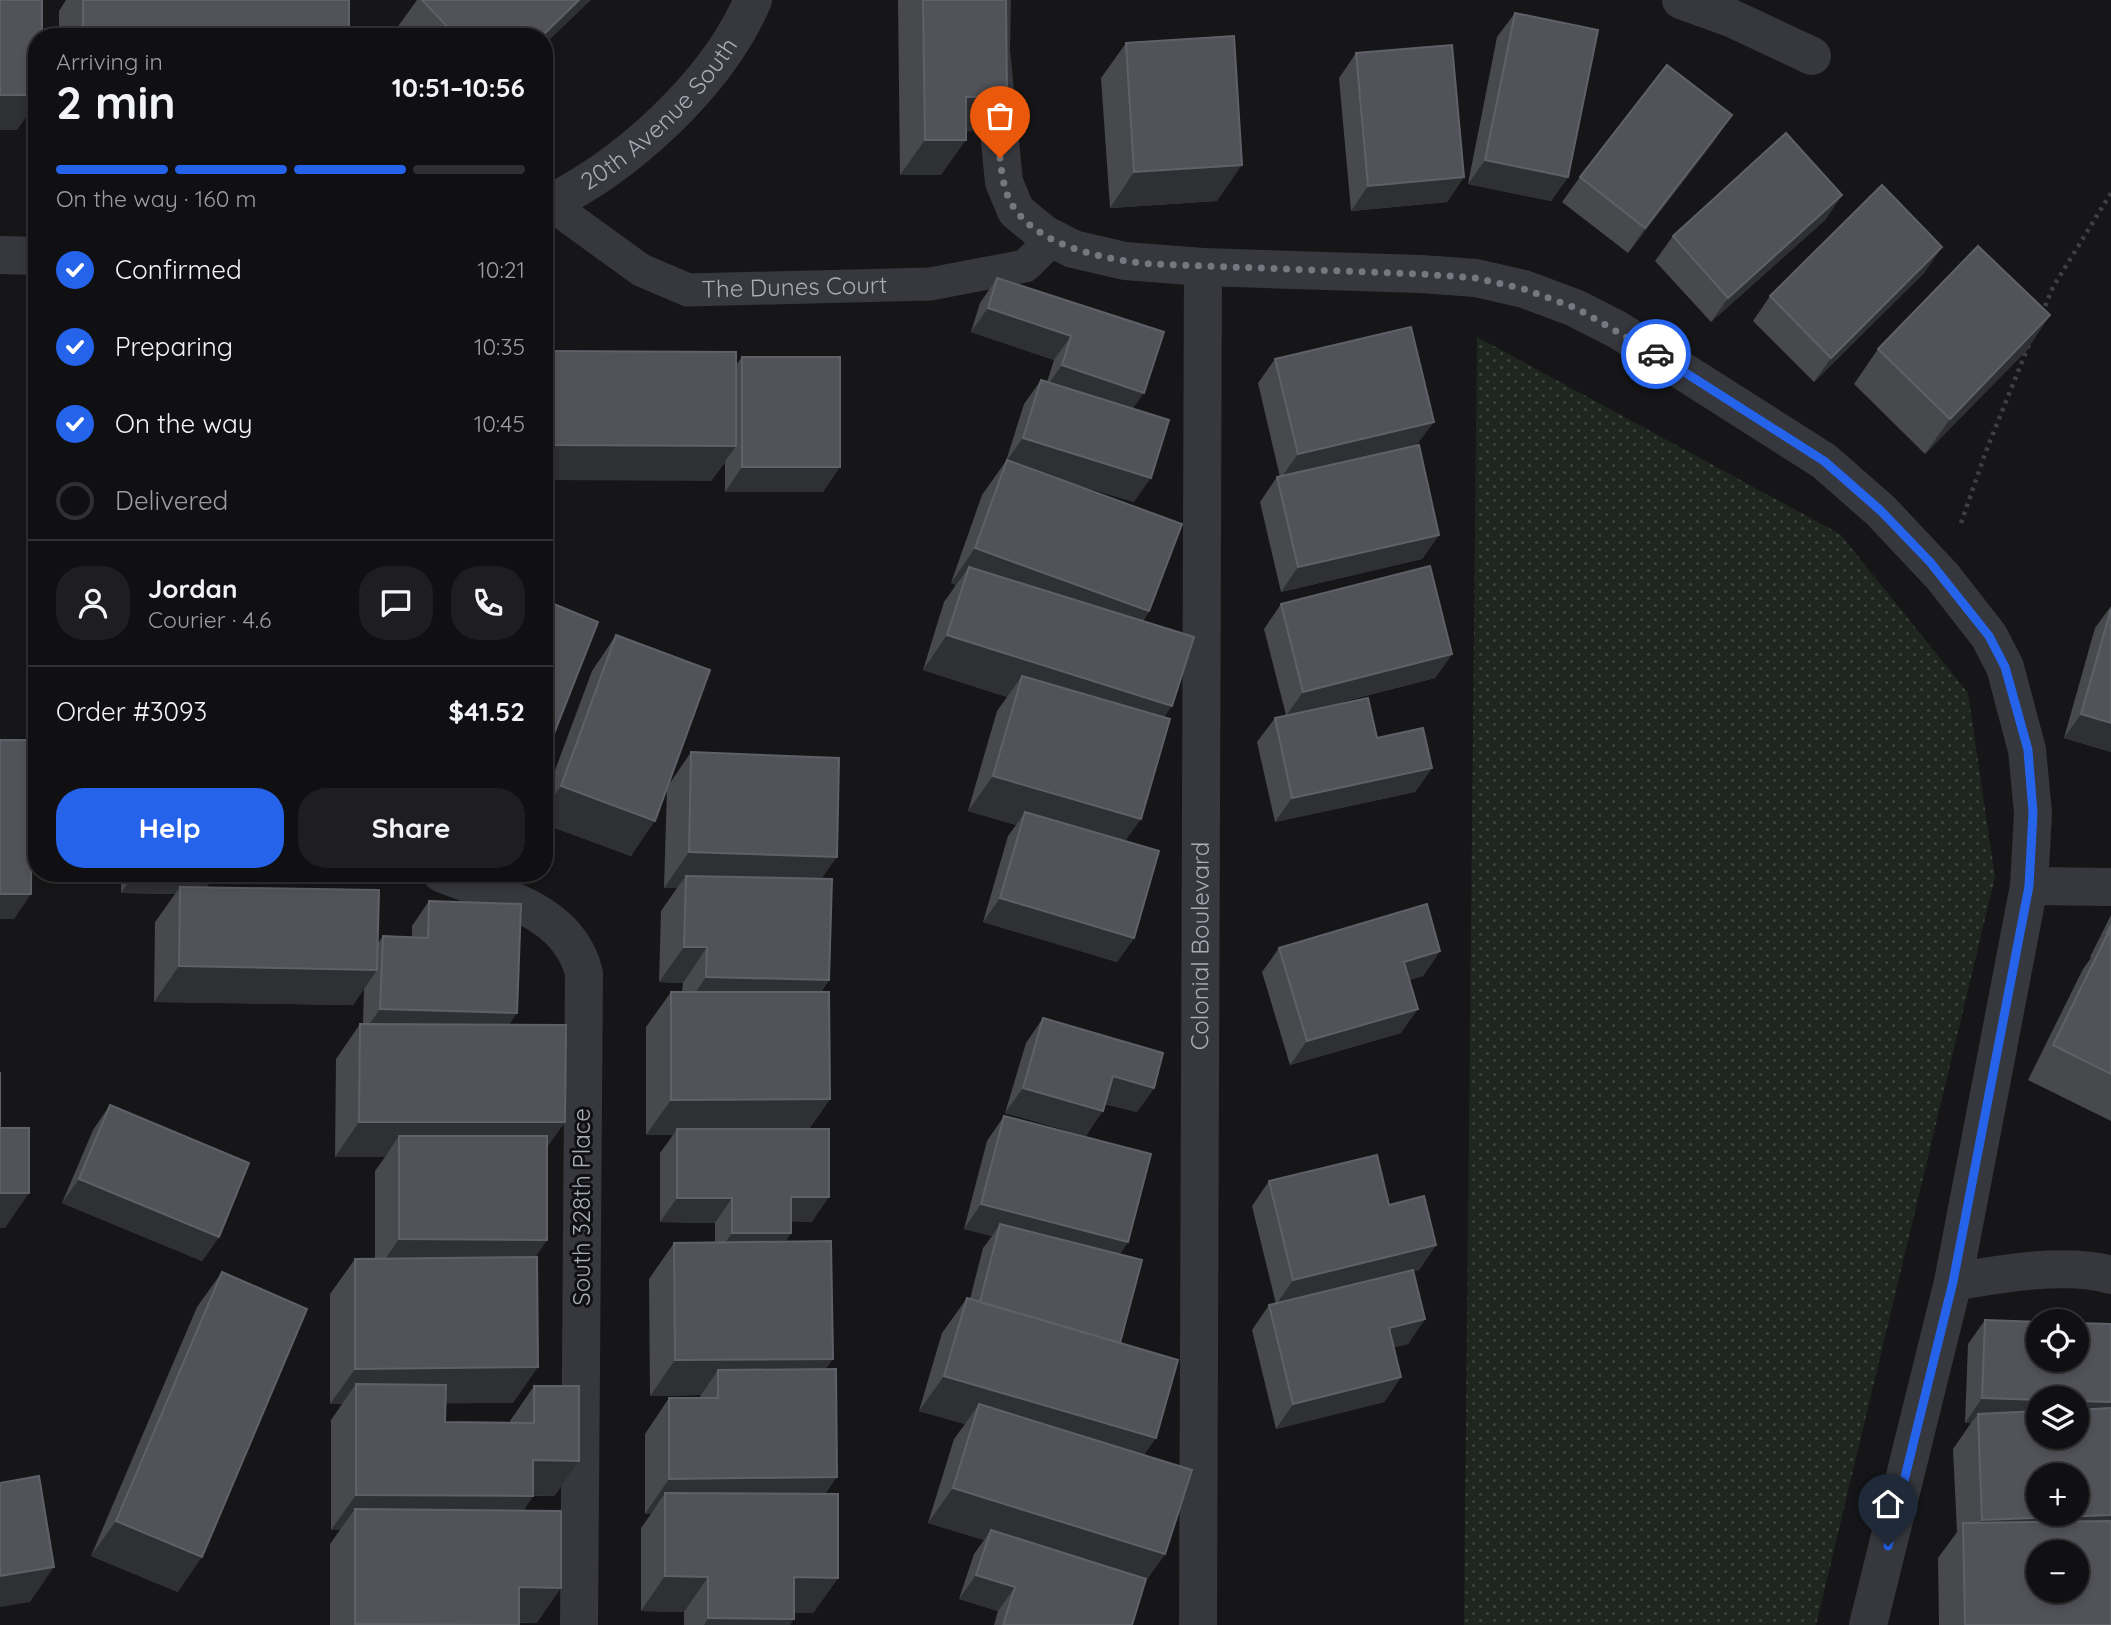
<!DOCTYPE html>
<html lang="en">
<head>
<meta charset="utf-8">
<style>
	body { margin:0; font-family:Quicksand,sans-serif; background:#1e1e20; color:#f1f3f6; height:100vh; display:flex; flex-direction:column; font-size:26px; white-space:nowrap }
	* { box-sizing:border-box; margin:0 }
	p { font-size:23px; color:#9c9d9f }
	.icon { flex:none; width:38px; height:38px; fill:none; stroke:currentColor; stroke-width:2; stroke-linecap:round; stroke-linejoin:round }
	.map { position:relative; flex:1; overflow:hidden }
	.panel { position:absolute; left:28px; top:28px; width:525px; height:854px; display:flex; flex-direction:column; background:#101012; border-radius:28px; box-shadow:0 4px 10px #0003,0 0 0 2px #303032 }
	.panel>* { flex:none }
	.fabs { position:absolute; left:2026px; top:1309px; display:grid; gap:14px }
	.fabs a { display:grid; place-items:center; width:63px; height:63px; border-radius:50%; background:#101012; box-shadow:0 4px 10px #0003,0 0 0 2px #303032; font-size:35px }
	.pin { position:absolute; display:grid; place-items:center; width:60px; height:60px; color:#fff; margin:-72px -30px; border-radius:50% 50% 50% 0; rotate:-45deg; box-shadow:0 0 7px #0007 }
	.pin .icon { rotate:45deg }
	.courier { position:absolute; display:grid; place-items:center; width:70px; height:70px; margin:-35px; border:5px solid #2563eb; border-radius:50%; background:#fff; color:#222; box-shadow:0 2px 9px #0007 }
	.overview em { font-style:normal; font-weight:700 }
	.overview div { display:flex; flex-direction:column-reverse }
	.overview { display:flex; align-items:center; justify-content:space-between; height:119px; padding:0 28px }
	h1 { font-size:46px; font-weight:700; line-height:52px }
	.bar { display:grid; grid-template-columns:repeat(4,1fr); gap:10px 7px; align-content:center; height:84px; padding:0 28px }
	.bar i { height:9px; border-radius:5px; background:#303032 }
	.bar .current { background:#2563eb }
	.bar p { grid-column:span 4 }
	.line { display:flex; align-items:center; gap:18px; padding:0 28px; border-top:2px solid #303032 }
	.line div { flex:1 }
	.round { display:grid; place-items:center; flex:none; width:74px; height:74px; border-radius:28px; background:#1e1e20 }
	ol { padding:0 28px; list-style:none }
	li { display:flex; align-items:center; gap:21px; height:77px }
	li p { margin-inline-start:auto }
	li .icon { padding:7px; border-radius:50%; background:#2563eb; color:#fff; stroke-width:4 }
	li:last-child { color:#9c9d9f }
	li i { width:38px; height:38px; border:4px solid #303032; border-radius:50% }
	.primary-button { display:flex; gap:14px; margin-top:auto; padding:14px 28px }
	.primary-button a { flex:1; height:80px; border-radius:28px; background:#2563eb; color:#fff; font-size:28px; font-weight:700; line-height:80px; text-align:center }
	.primary-button a+a { background:#1e1e20; color:#f1f3f6 }
	.map>svg:first-child { display:block }
</style>
</head>
<body>
<div class="map">
<svg width="2111" height="1625" viewBox="0 0 2111 1625">
	<defs>
		<pattern id="grass-dots" width="8" height="8" patternUnits="userSpaceOnUse" patternTransform="scale(1.75)"><rect width="8" height="8" fill="#1e261f"/><path d="M2 2h.1M6 6h.1" fill="none" stroke="#3c433d" stroke-width="1.8" stroke-linecap="round"/></pattern>
	</defs>
	<rect width="100%" height="100%" fill="#161618"/>
	<path fill="url(#grass-dots)" d="M1477,337L1840,534L1968,693L1995,877L1816,1625H1464Z"/>
	<g fill="none" stroke-linecap="round" stroke-linejoin="round">
		<path stroke="#3d3f44" stroke-width="4.5" stroke-dasharray="3.5 5" stroke-linecap="butt" d="M2042,314L2053,287L2111,193
			M1961,523L1986,451L2030,342"/>
		<path stroke="#37383d" stroke-width="33" id="s1" d="M550,204L641,270L688,290L930,284L1025,266L1053,239"/>
		<g stroke="#37383d" stroke-width="38">
			<path d="M992,0L991,51L1004,182L1016,211L1044,234L1073,249L1125,261L1203,267L1421,274L1476,278L1524,289L1575,308L1618,330L1824,461L1881,511L1943,577L1989,636L2005,667L2027,750L2033,813L2029,886L1953,1282L1868,1625"/>
			<path d="M1681,0L1731,18L1812,56"/>
			<path d="M441,873C495,896 568,908 584,973L579,1625"/>
			<path d="M2029,886L2111,887"/>
			<path d="M1953,1282C1998,1274 2067,1262 2111,1275"/>
			<path id="s2" d="M1198,1625L1203,267"/>
		</g>
		<g stroke="#37383d" stroke-width="38">
			<path id="s3" d="M544,206C626,167 717,84 753,0"/>
			<path d="M0,255L37,256"/>
		</g>
	</g>
	<path fill="#47494d" d="M66,0H349V37H59V11Z
		M417,0H591L544,37H399L394,32Z
		M898,0H1006L982,131H966L941,175H900Z
		M1515,13L1568,177L1551,201L1468,184L1497,37Z
		M1126,43L1217,201L1110,208L1101,78Z
		M1356,53L1464,177L1447,202L1351,211L1339,78Z
		M1715,140L1628,253L1562,202L1580,177Z
		M1842,195L1825,220L1711,322L1655,261L1673,236Z
		M1925,272L1814,382L1753,321L1770,296Z
		M997,278L1164,332L1133,409L1134,502L1068,482L1149,611L1143,621L1164,717L1125,841L1134,938L1117,962L983,922L1008,836L1016,825L968,811L997,711L1007,697L923,670L944,602L956,585L951,583L982,495L1006,461L1024,404L1041,380L1047,382L1054,360L971,332L980,303Z
		M2050,315L2026,351L1925,454L1854,384L1878,349Z
		M742,357L823,492H725V462L711,481L736,365Z
		M1275,359L1417,445L1439,535L1422,559L1281,592L1260,502L1277,477H1280L1258,383Z
		M1281,604L1452,654L1435,678L1307,711L1377,738L1432,768L1415,792L1275,822L1257,742L1275,718L1286,715L1264,629Z
		M2111,606V752L2064,738L2095,628Z
		M616,635L668,786L691,752L821,879L829,980L821,992L830,1099L809,1129L812,1222L791,1221V1233L785,1242L825,1369V1494L838,1578L813,1613H794L790,1625H684V1612L641,1611V1528L651,1514H645V1434L669,1398H699L701,1395L650,1396L649,1279L674,1243H715V1223L660,1222V1153L673,1135H646V1027L671,992H682L683,983L659,982L661,911L677,888H664L667,789L631,856L544,824V800L592,671Z
		M121,873H216L206,888L378,943L383,936L412,937V926L429,901L510,1024L565,1122L547,1147V1240L535,1257L513,1403H445V1422L510,1423V1421L534,1386L579,1461L554,1496H533L523,1511L537,1623H519V1625H330V1544L340,1530H331V1420L342,1404H330V1294L355,1259L375,1258V1171L385,1157H335L336,1059L360,1024H363L364,988L353,1005L154,1002L155,922L175,894L121,893Z
		M2111,915V1121L2028,1080L2083,969L2091,958L2090,957Z
		M1279,948L1440,951L1423,976L1409,980L1401,1033L1290,1065L1262,972Z
		M1043,1018L1154,1088L1137,1112L1105,1104L1086,1136L1005,1113L1026,1043Z
		M110,1105L219,1237L202,1261L62,1203L93,1130Z
		M1004,1116L1128,1242L1119,1255L1120,1343L1156,1438L1143,1455L1165,1554L1145,1582L1132,1625H994L998,1611L959,1599L974,1554L984,1540L928,1523L954,1439L965,1424L919,1411L942,1333L967,1298L970,1299L983,1248L992,1236L964,1229L987,1141Z
		M1269,1181L1389,1205L1436,1245L1419,1270L1413,1271L1425,1319L1408,1344L1394,1347L1401,1377L1384,1402L1276,1429L1252,1330L1269,1305L1276,1304L1252,1206Z
		M222,1272L178,1592L91,1556L197,1307Z
		M1985,1320L2111,1625H1939L1938,1558L1957,1532L1953,1449L1971,1423H1965L1968,1344Z"/>
	<path fill="#2f3033" d="M579,0H591L544,45V37H541Z
		M0,95H37V102L17,130H0Z
		M1007,96L982,131L941,132L966,97Z
		M1732,115L1715,140L1628,253L1645,228Z
		M925,140H966L941,175H900Z
		M1485,160L1568,177L1551,201L1468,184Z
		M1242,165L1217,201L1110,208L1134,172Z
		M1464,177L1447,202L1351,211L1368,186Z
		M1842,195L1825,220L1711,322L1728,298Z
		M1942,247L1925,272L1814,382L1831,358Z
		M988,308L1071,336L1054,360L971,332Z
		M2050,315L2026,351L1925,454L1950,419Z
		M1062,365L1144,393L1127,417L1044,390Z
		M1434,422L1416,446L1281,478L1298,454Z
		M1023,438L1151,478L1134,502L1005,463Z
		M544,445L736,446L711,481L544,480Z
		M742,467H840L823,492H725Z
		M1439,535L1422,559L1281,592L1298,567Z
		M975,548L1149,611L1124,647L969,567L956,585L951,583Z
		M947,635L1172,706L1148,741L1022,676L1007,697L923,670Z
		M1452,654L1435,678L1286,716L1303,692Z
		M2081,714L2111,723V752L2064,738Z
		M1432,768L1415,792L1275,822L1292,798Z
		M993,776L1141,819L1116,854L1025,812L1016,825L968,811Z
		M561,786L655,821L631,856L544,824V810Z
		M689,852L837,857L812,892L686,876L677,888H664Z
		M135,873H216L202,894L180,887L175,894L121,893Z
		M0,894H31L14,919H0Z
		M1000,898L1134,938L1117,962L983,922Z
		M684,947H707L683,983L659,982Z
		M1440,951L1423,976L1387,986L1404,962Z
		M179,966L377,970L353,1005L154,1002Z
		M706,977L829,980L804,1015L682,1012Z
		M380,1009L517,1013L500,1038L363,1033Z
		M1418,1009L1401,1033L1290,1065L1307,1041Z
		M1113,1076L1154,1088L1137,1112L1096,1101Z
		M1023,1088L1103,1111L1086,1136L1005,1113Z
		M830,1099L805,1134L677,1129L673,1135H646L671,1100Z
		M359,1122H565L540,1157L399,1136L385,1157H335Z
		M79,1179L219,1237L202,1261L62,1203Z
		M0,1193H29L5,1228H0Z
		M791,1197H829L812,1222L774,1221Z
		M677,1198H732L715,1223L660,1222Z
		M981,1204L1128,1242L1110,1267L1000,1224L992,1236L964,1229Z
		M732,1233H791L774,1258H715Z
		M399,1239L547,1240L523,1275L375,1274Z
		M1436,1245L1419,1270L1276,1305L1293,1280Z
		M1425,1319L1408,1344L1372,1353L1389,1328Z
		M833,1359L808,1394L718,1370L701,1395L650,1396L675,1360Z
		M538,1367L513,1403L356,1404V1384L342,1404H330L355,1369Z
		M944,1376L1156,1438L1131,1473L979,1404L965,1424L919,1411Z
		M1401,1377L1384,1402L1276,1429L1293,1404Z
		M1982,1398L2039,1400V1425L1978,1414L1971,1423H1965Z
		M2077,1401L2111,1402V1427L2077,1426Z
		M533,1460L579,1461L554,1496L509,1495Z
		M837,1477L812,1513L665,1493L651,1514H645L669,1479Z
		M953,1488L1165,1554L1140,1589L991,1530L984,1540L928,1523Z
		M356,1495L533,1496L509,1532L355,1509L340,1530H331Z
		M2111,1515V1538L1963,1547L1982,1520Z
		M116,1521L202,1557L178,1592L91,1556Z
		M54,1567L30,1602L0,1607V1576Z
		M976,1575L1015,1587L998,1611L959,1599Z
		M665,1576L708,1577L684,1612L641,1611Z
		M794,1577L838,1578L813,1613H769Z
		M519,1587L561,1588L537,1623L495,1622Z
		M708,1618L794,1619L790,1625H704Z
		M355,1624L479,1625H354Z"/>
	<path fill="#525359" stroke="#5f6168" stroke-width="2" fill-rule="evenodd" d="M0,0H42V37H37V95H0Z
		M83,0H349V37H83Z
		M422,0H579L541,37H457Z
		M923,0H1006L1007,96L966,97V140H925Z
		M1515,13L1598,30L1568,177L1485,160Z
		M1234,36L1242,165L1134,172L1126,43Z
		M1452,45L1464,177L1368,186L1356,53Z
		M1667,65L1732,115L1645,228L1580,177Z
		M1786,133L1842,195L1728,298L1673,236Z
		M1882,185L1942,247L1831,358L1770,296Z
		M1978,246L2050,315L1950,419L1878,349Z
		M997,278L1164,332L1144,393L1062,365L1071,336L988,308Z
		M1411,327L1434,422L1298,454L1275,359Z
		M544,351L736,352V446L544,445Z
		M742,357H840V467H742Z
		M1041,380L1169,420L1151,478L1023,438Z
		M1419,445L1439,535L1298,567L1277,477Z
		M1007,460L1182,524L1149,611L975,548Z
		M1430,566L1452,654L1303,692L1281,604Z
		M969,567L1194,637L1172,706L947,635Z
		M544,600L598,622L544,759Z
		M2111,609V723L2081,714Z
		M616,635L710,670L655,821L561,786Z
		M1022,676L1170,719L1141,819L993,776Z
		M1368,698L1377,738L1423,728L1432,768L1292,798L1275,718Z
		M0,740H32L31,894H0Z
		M691,752L839,758L837,857L689,852Z
		M1025,812L1159,851L1134,938L1000,898Z
		M686,876L832,879L829,980L706,977L707,947H684Z
		M180,887L379,890L377,970L179,966Z
		M429,901L521,904L517,1013L380,1009L383,936L428,938Z
		M1427,904L1440,951L1404,962L1418,1009L1307,1041L1279,948Z
		M2111,925V935L2107,933Z
		M2108,933L2111,935V1074L2053,1045Z
		M671,992H829L830,1099L671,1100Z
		M1043,1018L1163,1053L1154,1088L1113,1076L1103,1111L1023,1088Z
		M360,1024L566,1025L565,1122H359Z
		M0,1072V1128H29V1193H0Z
		M110,1105L249,1163L219,1237L79,1179Z
		M1004,1116L1151,1154L1128,1242L981,1204Z
		M677,1129H829V1197H791V1233H732V1198H677Z
		M399,1136H547V1240L399,1239Z
		M1377,1155L1389,1205L1424,1196L1436,1245L1293,1280L1269,1181Z
		M1000,1224L1142,1260L1120,1343L980,1302Z
		M831,1241L833,1359L675,1360L674,1243Z
		M537,1257L538,1367L355,1369V1259Z
		M1413,1270L1425,1319L1389,1328L1401,1377L1293,1404L1269,1305Z
		M222,1272L307,1309L202,1557L116,1521Z
		M967,1298L1178,1360L1156,1438L944,1376Z
		M1985,1320L2039,1322V1360H2077V1323L2111,1324V1402L2077,1401V1398H2039V1400L1982,1398Z
		M836,1369L837,1477L669,1479V1398H718V1370Z
		M356,1384L446,1385L445,1422L534,1423V1386H579V1461L533,1460V1496L356,1495Z
		M979,1404L1192,1470L1165,1554L953,1488Z
		M2111,1408V1515L1982,1520L1978,1414L2039,1411V1437H2077V1410ZM2039,1475H2077V1514H2039Z
		M39,1476L54,1567L0,1576V1483Z
		M665,1493L838,1494V1578L794,1577V1619L708,1618V1577L665,1576Z
		M355,1509L561,1511V1588L519,1587V1625L355,1624Z
		M2111,1521V1625H1965L1963,1523ZM2039,1552H2077V1591H2039Z
		M991,1530L1146,1579L1132,1625H1003L1015,1587L976,1575Z"/>
	<g fill="none" stroke-linecap="round" stroke-linejoin="round">
		<path stroke="#757880" stroke-width="7" stroke-dasharray="0 12.6" d="M1000,158C1002,175 1004,194 1015,209C1042,248 1109,260 1152,264L1421,274L1476,278L1524,289L1576,308L1656,354"/>
		<path stroke="#2563eb" stroke-width="9" d="M1656,354L1824,461L1881,511L1930,562L1989,636L2005,667L2028,750L2033,813L2029,886L1953,1282L1888,1546"/>
	</g>
	<g text-anchor="middle" stroke-width="6" stroke-linejoin="round" paint-order="stroke">
		<g font-size="24" fill="#a8adb8" stroke="#111113">
			<text dy="8" stroke="none"><textPath href="#s3" startOffset="149">20th Avenue South</textPath></text>
			<text dy="8" stroke="none"><textPath href="#s1" startOffset="270">The Dunes Court</textPath></text>
			<text dy="8" stroke="none"><textPath href="#s2" startOffset="679">Colonial Boulevard</textPath></text>
			<text transform="translate(582 1207) rotate(-90)" y="8">South 328th Place</text>
		</g>
	</g>
</svg>
<div class="fabs">
<a><svg class="icon" aria-label="locate" viewBox="0 0 24 24"><circle cx="12" cy="12" r="6"/><path d="M12 2v4M12 18v4M2 12h4M18 12h4"/></svg></a>
<a><svg class="icon" aria-label="layers" viewBox="0 0 24 24"><path d="M12 4l9 5-9 5-9-5zM3 14l9 5 9-5"/></svg></a>
<a>+</a>
<a>−</a>
</div>
<div class="pin" style="left:1000px;top:158px;background:#ea580c"><svg class="icon" aria-label="bag" viewBox="0 0 24 24"><path d="M5 8h14l-1 12H6zM9 8a3 3 0 0 1 6 0"/></svg></div>
<div class="pin" style="left:1888px;top:1546px;background:#1f2937"><svg class="icon" aria-label="home" viewBox="0 0 24 24"><path d="M3 11l9-7 9 7M6 9v11h12V9"/></svg></div>
<div class="courier" style="left:1656px;top:354px"><svg class="icon" aria-label="car" viewBox="0 0 24 24"><path d="M5 17H2v-5l4-1 3-4h7l3 4 3 1v5h-3M9 17h6M6 11h13"/><circle cx="7" cy="17" r="2"/><circle cx="17" cy="17" r="2"/></svg></div>
<section class="panel">
<div class="overview"><div><h1>2 min</h1><p>Arriving in</p></div><em>10:51–10:56</em></div>
<div class="bar"><i class="current"></i><i class="current"></i><i class="current"></i><i></i><p>On the way · 160 m</p></div>
<ol>
<li><svg class="icon" aria-label="check" viewBox="0 0 24 24"><path d="M5 12l5 5 9-10"/></svg>Confirmed<p>10:21</p></li>
<li><svg class="icon" aria-label="check" viewBox="0 0 24 24"><path d="M5 12l5 5 9-10"/></svg>Preparing<p>10:35</p></li>
<li><svg class="icon" aria-label="check" viewBox="0 0 24 24"><path d="M5 12l5 5 9-10"/></svg>On the way<p>10:45</p></li>
<li><i></i>Delivered</li>
</ol>
<div class="line" style="height:126px"><a class="round"><svg class="icon" aria-label="person" viewBox="0 0 24 24"><circle cx="12" cy="8" r="4"/><path d="M4 21q1-7 8-7t8 7"/></svg></a><div><b>Jordan</b><p>Courier · 4.6</p></div><a class="round"><svg class="icon" aria-label="chat" viewBox="0 0 24 24"><path d="M4 5h16v11H9l-5 4z"/></svg></a><a class="round"><svg class="icon" aria-label="phone" viewBox="0 0 24 24"><path d="M5 4h4l2 5-3 2q2 4 5 5l2-3 5 2v4C11 20 4 13 5 4z"/></svg></a></div>
<div class="line" style="height:91px"><div>Order #3093</div><b>$41.52</b></div>
<div class="primary-button"><a>Help</a><a>Share</a></div>
</section>
</div>
</body>
</html>
